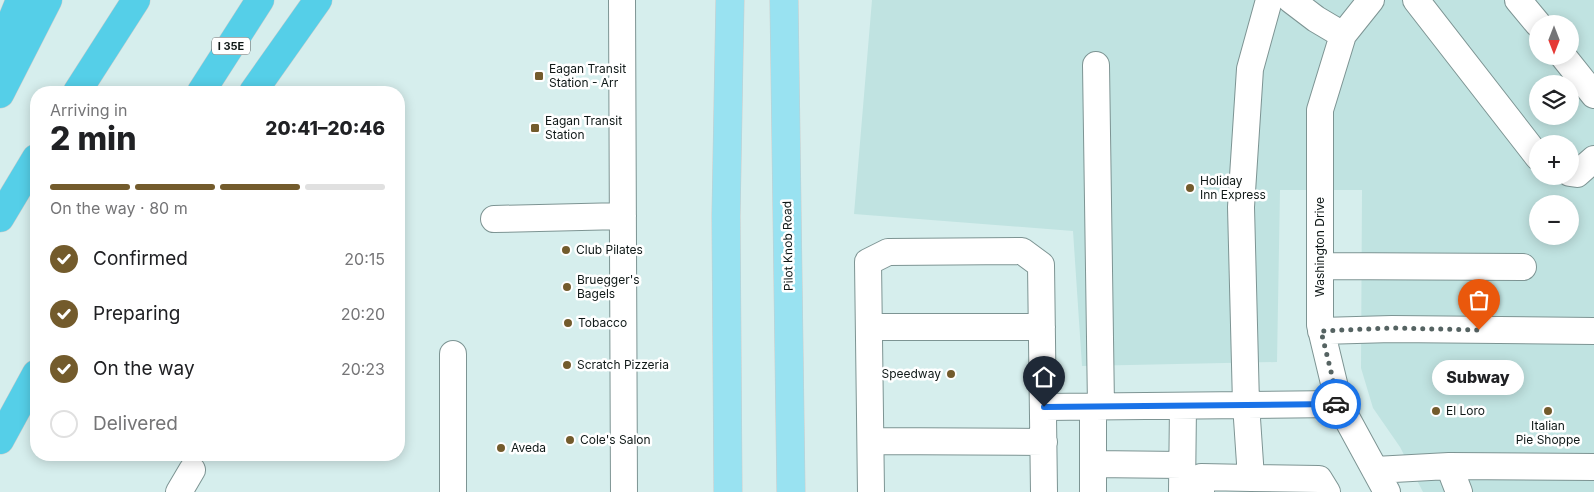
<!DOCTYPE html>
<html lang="en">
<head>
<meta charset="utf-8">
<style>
	body { margin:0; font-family:Inter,sans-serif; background:#f2f2f2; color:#202124; height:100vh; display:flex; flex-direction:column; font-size:19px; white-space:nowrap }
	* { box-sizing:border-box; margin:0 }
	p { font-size:16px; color:#757577 }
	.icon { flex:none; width:28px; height:28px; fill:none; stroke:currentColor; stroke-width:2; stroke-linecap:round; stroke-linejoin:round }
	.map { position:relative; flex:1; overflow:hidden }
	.sheet { position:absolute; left:30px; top:86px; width:375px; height:375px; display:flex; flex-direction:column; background:#fff; border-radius:20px; box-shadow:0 2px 12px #0003 }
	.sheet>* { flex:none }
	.needle { width:32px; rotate:180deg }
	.controls { position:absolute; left:1529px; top:15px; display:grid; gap:10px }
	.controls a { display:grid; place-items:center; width:50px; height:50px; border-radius:50%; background:#fff; box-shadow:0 2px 12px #0003; font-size:25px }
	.pin { position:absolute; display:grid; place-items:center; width:42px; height:42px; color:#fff; margin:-51px -21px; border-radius:50% 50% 50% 0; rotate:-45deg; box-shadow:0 0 5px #0007 }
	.pin .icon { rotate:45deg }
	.courier { position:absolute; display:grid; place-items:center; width:50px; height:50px; margin:-25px; border:4px solid #1a73e8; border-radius:50%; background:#fff; color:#222; box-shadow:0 1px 6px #0007 }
	.bubble { position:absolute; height:35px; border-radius:18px; background:#fff; box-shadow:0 2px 12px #0003; font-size:16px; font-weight:800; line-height:35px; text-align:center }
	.summary em { font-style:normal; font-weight:800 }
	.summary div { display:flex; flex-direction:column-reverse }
	.summary { display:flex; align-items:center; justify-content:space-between; height:85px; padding:0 20px }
	h1 { font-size:32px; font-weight:800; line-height:38px }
	.bar { display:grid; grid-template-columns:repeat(4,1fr); gap:8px 5px; align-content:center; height:60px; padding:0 20px }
	.bar i { height:6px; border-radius:4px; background:#e0e0e0 }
	.bar .on { background:#735b2c }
	.bar p { grid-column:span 4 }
	ol { padding:0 20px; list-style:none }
	li { display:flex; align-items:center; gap:15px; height:55px }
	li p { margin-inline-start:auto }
	li .icon { padding:5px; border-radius:50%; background:#735b2c; color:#fff; stroke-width:4 }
	li:last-child { color:#757577 }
	li i { width:28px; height:28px; border:2px solid #e0e0e0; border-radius:50% }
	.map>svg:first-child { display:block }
</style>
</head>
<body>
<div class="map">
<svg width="1594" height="492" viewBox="0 0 1594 492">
	<rect width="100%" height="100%" fill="#d6eeed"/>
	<path fill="#c0e3e1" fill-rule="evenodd" d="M872,0H1594V492H1423L1400,447L1373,408L1361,368L1362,190H1280L1277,362L1082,366L1073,231L854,214ZM1538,24H1570V56H1538ZM1538,84H1570V116H1538ZM1538,144H1570V176H1538ZM1538,204H1570V236H1538Z"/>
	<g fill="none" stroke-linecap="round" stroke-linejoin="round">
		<g stroke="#7d9493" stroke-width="28">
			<path id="minor" d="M622,0L624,492
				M1269,0L1250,69L1241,207L1246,404L1251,478L1319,479L1327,492
				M1291,0L1316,19L1343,35
				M1371,0L1343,35L1320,110V325L1339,404L1387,492
				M1416,0L1538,157
				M1518,0L1538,24
				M1563,56L1594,95
				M1096,65L1101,406
				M1570,173L1577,174L1594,159
				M494,219L623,216
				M1320,266L1523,267
				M869,327H1042
				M1321,331L1392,329L1594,331
				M453,354V492
				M1044,407L1339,404
				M871,441L1044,442
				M1093,464L1182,465
				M1449,466L1594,467
				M1375,470L1449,466L1459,492
				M179,492L192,470
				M871,492L868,262L888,252L1022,251L1041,265L1044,492
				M1093,492V406
				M1182,492L1183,406
				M1201,492V477L1251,478"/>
		</g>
		<g stroke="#cacccc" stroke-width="29">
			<path id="major" d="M784,0L791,492
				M728,492L726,216L730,0"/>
		</g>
		<g stroke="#cacccc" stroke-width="29">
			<path id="highway" d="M0,49L20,0
				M77,92L136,0
				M201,92L260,0
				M253,92L318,0
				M0,94L48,0
				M0,218L36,158
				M0,440L36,374"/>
		</g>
		<use href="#minor" stroke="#fff" stroke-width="26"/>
		<use href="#major" stroke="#99e2f1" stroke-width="28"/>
		<use href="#highway" stroke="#55cfe8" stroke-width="28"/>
	</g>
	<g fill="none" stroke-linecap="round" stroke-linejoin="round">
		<path stroke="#556362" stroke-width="5" stroke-dasharray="0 9" d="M1336,404H1339L1321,331L1392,328L1479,330"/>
		<path stroke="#1a73e8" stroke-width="6" d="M1044,407L1336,404"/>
	</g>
	<g fill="#735b2c" stroke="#fff" stroke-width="2">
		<rect x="534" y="71" width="10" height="10" rx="2.5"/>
		<rect x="530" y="123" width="10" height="10" rx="2.5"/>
		<circle cx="1190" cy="188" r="5"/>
		<circle cx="566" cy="250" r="5"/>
		<circle cx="567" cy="287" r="5"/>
		<circle cx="568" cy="323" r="5"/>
		<circle cx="567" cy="365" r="5"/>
		<circle cx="951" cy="374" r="5"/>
		<circle cx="1436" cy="411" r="5"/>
		<circle cx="1548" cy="411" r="5"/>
		<circle cx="570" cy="440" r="5"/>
		<circle cx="501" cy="448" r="5"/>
	</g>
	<g text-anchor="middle" stroke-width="5" stroke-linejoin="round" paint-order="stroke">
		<rect fill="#fff" stroke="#575d5d" stroke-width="1" x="212" y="37.5" width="38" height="17" rx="4"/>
		<g font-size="11" font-weight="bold" fill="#0f1817">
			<text x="231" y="50">I 35E</text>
		</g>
		<g font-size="12" fill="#0f1817" stroke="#fff" text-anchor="start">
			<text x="549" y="73">Eagan Transit<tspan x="549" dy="14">Station - Arr</tspan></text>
			<text x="545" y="125">Eagan Transit<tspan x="545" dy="14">Station</tspan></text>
			<text x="1200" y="185">Holiday<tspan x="1200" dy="14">Inn Express</tspan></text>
			<text x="576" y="254">Club Pilates</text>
			<text x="577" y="284">Bruegger's<tspan x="577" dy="14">Bagels</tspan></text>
			<text x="578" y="327">Tobacco</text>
			<text x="577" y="369">Scratch Pizzeria</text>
			<text x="941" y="378" text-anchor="end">Speedway</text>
			<text x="1446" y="415">El Loro</text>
			<text x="1548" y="430" text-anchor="middle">Italian<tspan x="1548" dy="14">Pie Shoppe</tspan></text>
			<text x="580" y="444">Cole's Salon</text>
			<text x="511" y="452">Aveda</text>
		</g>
		<g font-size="12" fill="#0f1817" stroke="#fff">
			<text transform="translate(788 246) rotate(-91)" y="4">Pilot Knob Road</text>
			<text transform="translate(1320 247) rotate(-90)" y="4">Washington Drive</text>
		</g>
	</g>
</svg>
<div class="controls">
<a><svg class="needle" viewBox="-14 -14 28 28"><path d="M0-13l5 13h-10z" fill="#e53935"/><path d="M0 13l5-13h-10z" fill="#757577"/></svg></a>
<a><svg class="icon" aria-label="layers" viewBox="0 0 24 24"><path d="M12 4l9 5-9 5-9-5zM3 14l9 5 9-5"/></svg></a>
<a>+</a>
<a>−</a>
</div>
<div class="pin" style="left:1479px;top:330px;background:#ea580c"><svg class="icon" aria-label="bag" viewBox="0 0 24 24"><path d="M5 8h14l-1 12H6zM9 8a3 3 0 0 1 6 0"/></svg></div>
<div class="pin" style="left:1044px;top:407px;background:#1f2937"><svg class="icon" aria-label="home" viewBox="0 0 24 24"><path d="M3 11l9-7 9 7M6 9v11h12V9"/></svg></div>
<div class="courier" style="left:1336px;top:404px"><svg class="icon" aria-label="car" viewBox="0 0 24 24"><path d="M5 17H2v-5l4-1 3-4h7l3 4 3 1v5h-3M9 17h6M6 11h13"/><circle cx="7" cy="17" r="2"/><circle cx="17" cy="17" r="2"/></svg></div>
<div class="bubble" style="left:1432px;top:360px;width:92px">Subway</div>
<section class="sheet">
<div class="summary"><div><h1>2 min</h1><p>Arriving in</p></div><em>20:41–20:46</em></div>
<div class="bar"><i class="on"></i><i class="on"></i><i class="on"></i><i></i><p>On the way · 80 m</p></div>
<ol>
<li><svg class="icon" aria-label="check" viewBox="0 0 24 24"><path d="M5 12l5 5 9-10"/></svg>Confirmed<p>20:15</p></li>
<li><svg class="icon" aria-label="check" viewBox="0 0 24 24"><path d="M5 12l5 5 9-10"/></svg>Preparing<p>20:20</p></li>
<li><svg class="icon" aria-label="check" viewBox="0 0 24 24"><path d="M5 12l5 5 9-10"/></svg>On the way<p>20:23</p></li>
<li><i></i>Delivered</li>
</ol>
</section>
</div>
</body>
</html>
